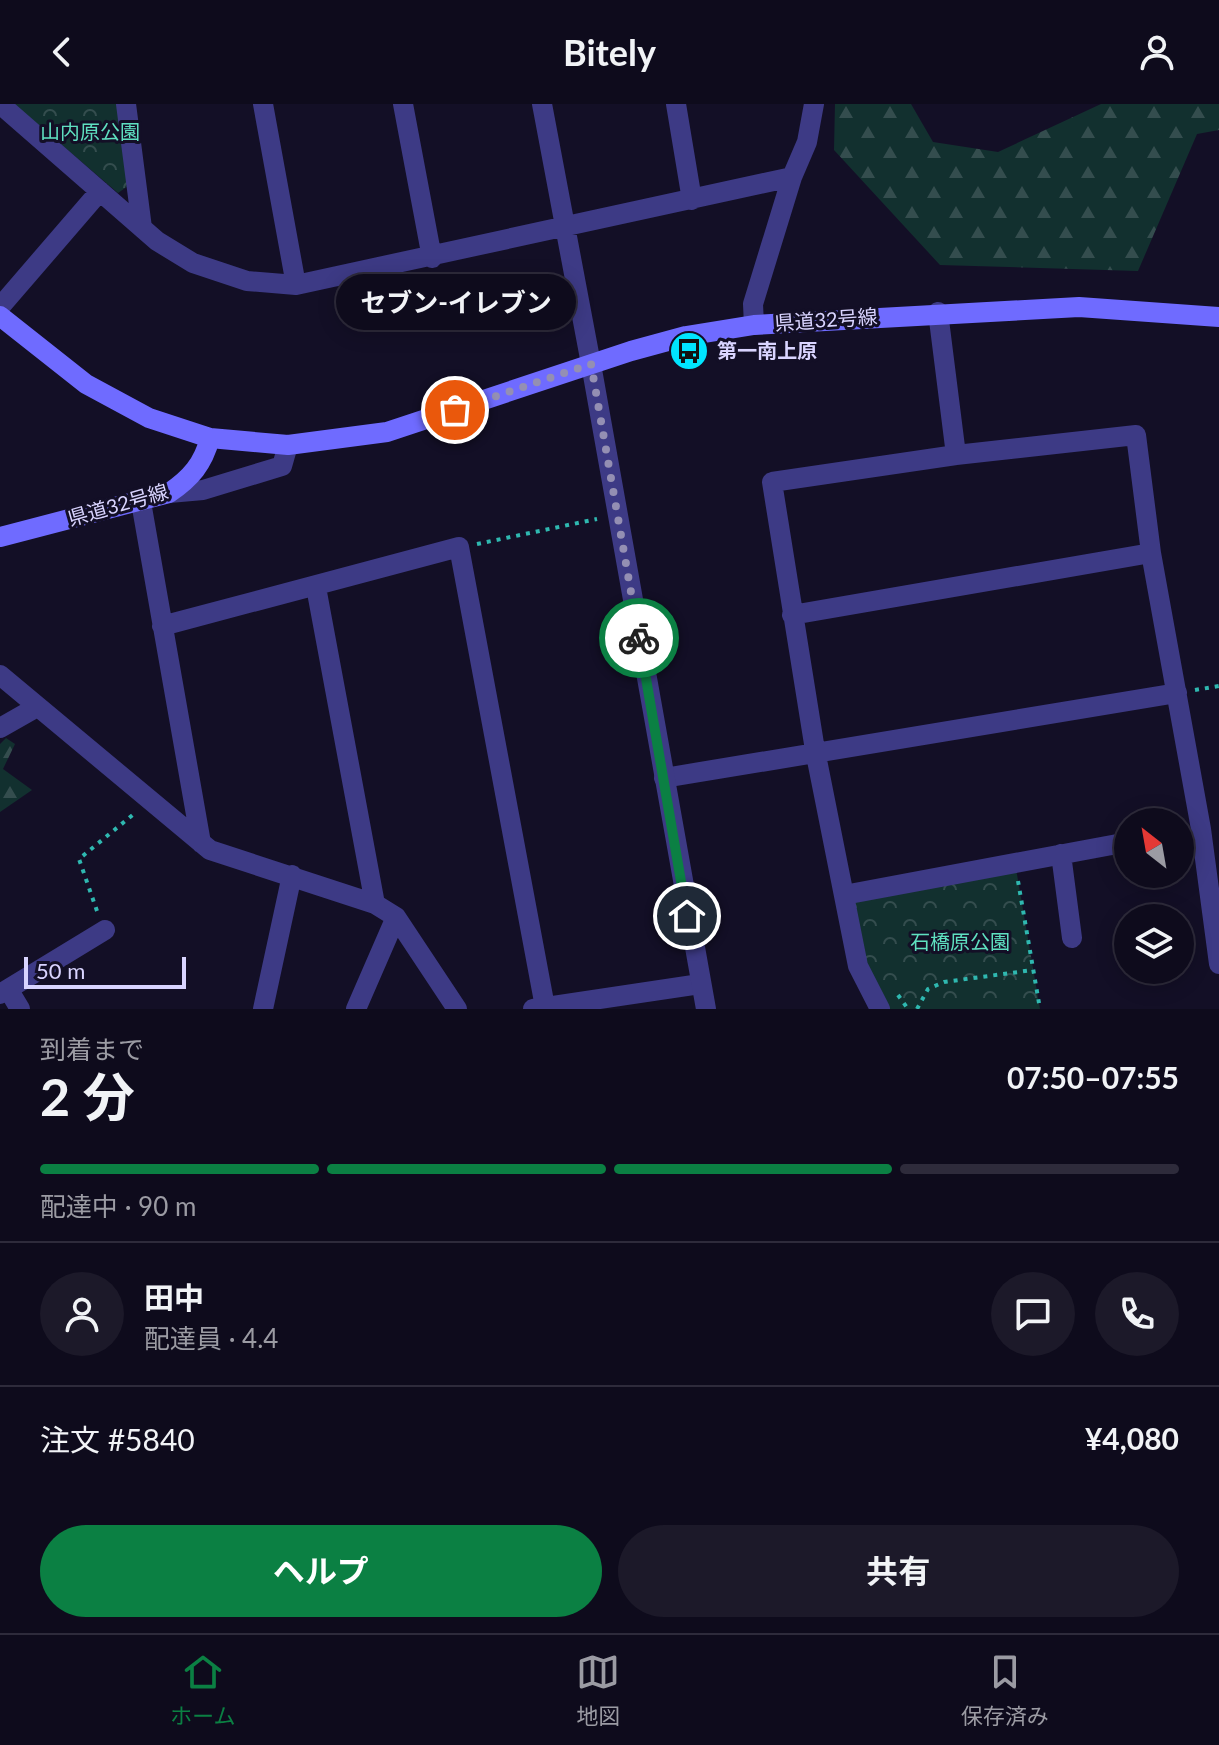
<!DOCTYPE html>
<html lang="ja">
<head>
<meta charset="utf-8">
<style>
	body { margin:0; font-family:Lato,"Noto Sans JP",sans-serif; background:#1c1929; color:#f1f3f6; height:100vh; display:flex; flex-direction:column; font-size:30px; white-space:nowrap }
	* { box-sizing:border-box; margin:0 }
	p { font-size:26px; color:#9b9ba3 }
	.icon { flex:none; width:44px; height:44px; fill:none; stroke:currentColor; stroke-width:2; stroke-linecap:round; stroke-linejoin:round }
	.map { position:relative; height:905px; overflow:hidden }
	.details { display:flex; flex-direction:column; background:#0e0b1c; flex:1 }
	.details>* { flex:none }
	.needle { width:52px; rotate:329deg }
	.fabs { position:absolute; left:1114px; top:704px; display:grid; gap:16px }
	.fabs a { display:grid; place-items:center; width:80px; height:80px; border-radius:50%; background:#0e0b1c; box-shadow:0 4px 20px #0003,0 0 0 2px #2e2b3b; font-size:40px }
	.scale { position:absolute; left:24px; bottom:20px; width:162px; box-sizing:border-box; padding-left:8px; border:4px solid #d9d4ff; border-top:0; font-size:22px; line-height:28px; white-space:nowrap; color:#d9d4ff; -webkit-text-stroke:6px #130f26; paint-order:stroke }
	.pin { position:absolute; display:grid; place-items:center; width:68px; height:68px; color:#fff; margin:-34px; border:4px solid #fff; border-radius:50%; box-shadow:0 2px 8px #0007 }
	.courier { position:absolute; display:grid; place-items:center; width:80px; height:80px; margin:-40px; border:6px solid #0b8043; border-radius:50%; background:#fff; color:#222; box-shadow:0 2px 10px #0007 }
	.bubble { position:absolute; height:56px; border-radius:28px; background:#0e0b1c; box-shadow:0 4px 20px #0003,0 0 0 2px #2e2b3b; font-size:26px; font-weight:700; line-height:56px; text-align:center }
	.summary em { font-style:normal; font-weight:700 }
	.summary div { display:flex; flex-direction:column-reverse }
	.summary { display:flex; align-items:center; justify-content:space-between; height:136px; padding:0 40px }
	h1 { font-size:52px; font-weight:700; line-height:60px }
	.bar { display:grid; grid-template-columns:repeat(4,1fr); gap:12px 8px; align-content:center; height:96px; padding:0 40px }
	.bar i { height:10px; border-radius:6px; background:#2e2b3b }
	.bar .active { background:#0b8043 }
	.bar p { grid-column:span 4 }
	.line { display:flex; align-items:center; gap:20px; padding:0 40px; border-top:2px solid #2e2b3b }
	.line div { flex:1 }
	.round { display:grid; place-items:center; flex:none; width:84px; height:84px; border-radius:42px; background:#1c1929 }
	.cta { display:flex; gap:16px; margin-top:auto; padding:16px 40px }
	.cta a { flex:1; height:92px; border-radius:48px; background:#0b8043; color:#fff; font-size:32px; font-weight:700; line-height:92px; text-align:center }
	.cta a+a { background:#1c1929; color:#f1f3f6 }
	header { display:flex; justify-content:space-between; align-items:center; height:104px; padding:0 40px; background:#0e0b1c; font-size:36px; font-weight:700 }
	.dock { display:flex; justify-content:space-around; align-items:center; height:112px; border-top:2px solid #2e2b3b; background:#0e0b1c; font-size:22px; color:#9b9ba3 }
	.dock a { display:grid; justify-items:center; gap:4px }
	.dock .active { color:#0b8043 }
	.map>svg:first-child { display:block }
</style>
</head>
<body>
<header><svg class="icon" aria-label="back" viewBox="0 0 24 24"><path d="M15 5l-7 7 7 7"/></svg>Bitely<svg class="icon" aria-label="person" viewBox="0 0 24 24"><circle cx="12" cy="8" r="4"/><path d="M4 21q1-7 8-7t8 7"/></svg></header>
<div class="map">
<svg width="1219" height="905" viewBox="0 0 1219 905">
	<defs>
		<pattern id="forest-firs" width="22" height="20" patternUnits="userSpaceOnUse" patternTransform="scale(2)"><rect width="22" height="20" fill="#12302f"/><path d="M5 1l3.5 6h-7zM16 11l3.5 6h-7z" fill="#344d4e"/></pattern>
		<pattern id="park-crowns" width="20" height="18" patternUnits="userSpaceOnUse" patternTransform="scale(2)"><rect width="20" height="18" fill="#12302f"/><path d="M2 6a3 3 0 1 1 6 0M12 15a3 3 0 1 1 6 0" fill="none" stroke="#344d4e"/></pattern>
	</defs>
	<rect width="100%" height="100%" fill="#130f26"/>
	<path fill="url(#forest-firs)" d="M835,0H911L933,38L998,48L1101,0H1219V26L1197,30L1138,167L940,161L834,46Z
		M6,634L15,640L3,665L32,686L0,708V640Z"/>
	<path fill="url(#park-crowns)" d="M14,0H117L128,82L118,89Z
		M1015,759L1040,905H880L844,791Z"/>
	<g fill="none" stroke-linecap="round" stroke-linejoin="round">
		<path stroke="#2fb8b0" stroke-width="4" stroke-dasharray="4 6" stroke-linecap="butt" d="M477,440L597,415
			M1195,586L1219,582
			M1018,777L1040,905
			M97,807L79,755L135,709
			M898,891L908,905
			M917,905L928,885L944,878L1033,866"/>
		<path stroke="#3d3a85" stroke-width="20" d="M0,0L157,137L193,159L247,177L296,181L792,73L807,38L814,0
			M126,0L142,124
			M263,0L296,181
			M403,0L432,154
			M542,0L591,260
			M676,0L692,96
			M0,203L100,87
			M754,221L753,200L792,73
			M956,351L1136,331L1151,449L1201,725L1219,860
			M169,389L203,386L282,362L288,341
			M141,398L201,739
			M316,483L375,800
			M792,511L1151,449
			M162,522L459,443L545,903
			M0,571L210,746L375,800L396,813L457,905
			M0,624L37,603
			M664,674L1177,589
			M1061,750L1072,834
			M844,791L1128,738
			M8,885L20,905
			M0,890L105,826
			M263,905L292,771
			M356,905L396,813
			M533,905L700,880
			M880,905L858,862L815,646L772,378L956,351L938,208"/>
		<path stroke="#3d3a85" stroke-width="20" d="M591,260L706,905"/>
		<path stroke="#6f6bff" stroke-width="20" d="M0,212L86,280L149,314L210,334L288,341L387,328L631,247L686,232L754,221L1079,203L1219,213
			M0,433L169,389C191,374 203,360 210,334"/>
	</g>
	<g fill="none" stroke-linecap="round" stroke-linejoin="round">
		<path stroke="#948fb3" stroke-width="8" stroke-dasharray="0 14.4" d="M455,306L591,260L639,534"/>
		<path stroke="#0b8043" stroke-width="10" d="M639,534L687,812"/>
	</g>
	<defs>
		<g id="bus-disc" transform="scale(2)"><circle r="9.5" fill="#00e5ff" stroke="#130f26"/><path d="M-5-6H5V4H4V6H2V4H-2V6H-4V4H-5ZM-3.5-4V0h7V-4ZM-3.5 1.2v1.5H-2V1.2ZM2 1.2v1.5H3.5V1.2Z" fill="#111"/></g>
	</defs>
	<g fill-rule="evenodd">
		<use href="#bus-disc" x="689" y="247"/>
	</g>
	<g text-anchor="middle" stroke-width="6" stroke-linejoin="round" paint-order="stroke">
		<g font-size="20" fill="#5fe0c0" stroke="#130f26">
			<text x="90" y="35">山内原公園</text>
			<text x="960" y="845">石橋原公園</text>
		</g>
		<g font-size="20" fill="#d9d4ff" stroke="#130f26">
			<text transform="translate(826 216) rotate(-4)" y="7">県道32号線</text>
			<text transform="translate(118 401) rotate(-16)" y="7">県道32号線</text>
		</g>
		<g font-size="20" font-weight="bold" fill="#d9d4ff" stroke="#130f26" text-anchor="start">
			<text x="717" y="254">第一南上原</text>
		</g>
	</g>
</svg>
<div class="fabs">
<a><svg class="needle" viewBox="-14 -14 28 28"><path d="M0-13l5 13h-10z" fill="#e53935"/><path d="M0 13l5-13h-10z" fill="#9b9ba3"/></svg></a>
<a><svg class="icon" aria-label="layers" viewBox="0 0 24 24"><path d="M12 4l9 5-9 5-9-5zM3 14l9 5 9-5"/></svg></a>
</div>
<div class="scale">50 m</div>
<div class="pin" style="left:455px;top:306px;background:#ea580c"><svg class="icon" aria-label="bag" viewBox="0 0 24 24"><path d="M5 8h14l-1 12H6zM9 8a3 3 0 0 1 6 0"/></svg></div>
<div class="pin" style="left:687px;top:812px;background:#1f2937"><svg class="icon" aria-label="home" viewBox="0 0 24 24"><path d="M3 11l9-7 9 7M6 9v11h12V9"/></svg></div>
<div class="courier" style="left:639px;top:534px"><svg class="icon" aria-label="bike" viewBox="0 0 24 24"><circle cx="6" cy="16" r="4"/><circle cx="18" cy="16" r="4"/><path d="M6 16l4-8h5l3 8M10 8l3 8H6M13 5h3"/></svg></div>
<div class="bubble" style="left:336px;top:170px;width:240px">セブン-イレブン</div>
</div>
<section class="details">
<div class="summary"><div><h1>2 分</h1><p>到着まで</p></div><em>07:50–07:55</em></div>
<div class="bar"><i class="active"></i><i class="active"></i><i class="active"></i><i></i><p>配達中 · 90 m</p></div>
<div class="line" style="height:144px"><a class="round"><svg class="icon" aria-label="person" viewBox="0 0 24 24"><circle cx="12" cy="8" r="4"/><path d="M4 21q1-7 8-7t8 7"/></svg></a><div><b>田中</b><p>配達員 · 4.4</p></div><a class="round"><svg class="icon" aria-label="chat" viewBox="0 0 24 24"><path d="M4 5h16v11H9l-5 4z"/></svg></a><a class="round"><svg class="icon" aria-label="phone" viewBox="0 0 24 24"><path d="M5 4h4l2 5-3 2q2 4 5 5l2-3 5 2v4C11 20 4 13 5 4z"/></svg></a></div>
<div class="line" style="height:104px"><div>注文 #5840</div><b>¥4,080</b></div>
<div class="cta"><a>ヘルプ</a><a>共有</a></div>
</section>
<nav class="dock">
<a class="active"><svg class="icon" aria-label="home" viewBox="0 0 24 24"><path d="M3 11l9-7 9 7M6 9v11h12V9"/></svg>ホーム</a>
<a><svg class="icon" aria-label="map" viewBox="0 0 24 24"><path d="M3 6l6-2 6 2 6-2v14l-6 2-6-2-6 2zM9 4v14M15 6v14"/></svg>地図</a>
<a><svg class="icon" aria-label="saved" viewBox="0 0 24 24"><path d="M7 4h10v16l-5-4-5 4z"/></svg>保存済み</a>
</nav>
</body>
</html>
